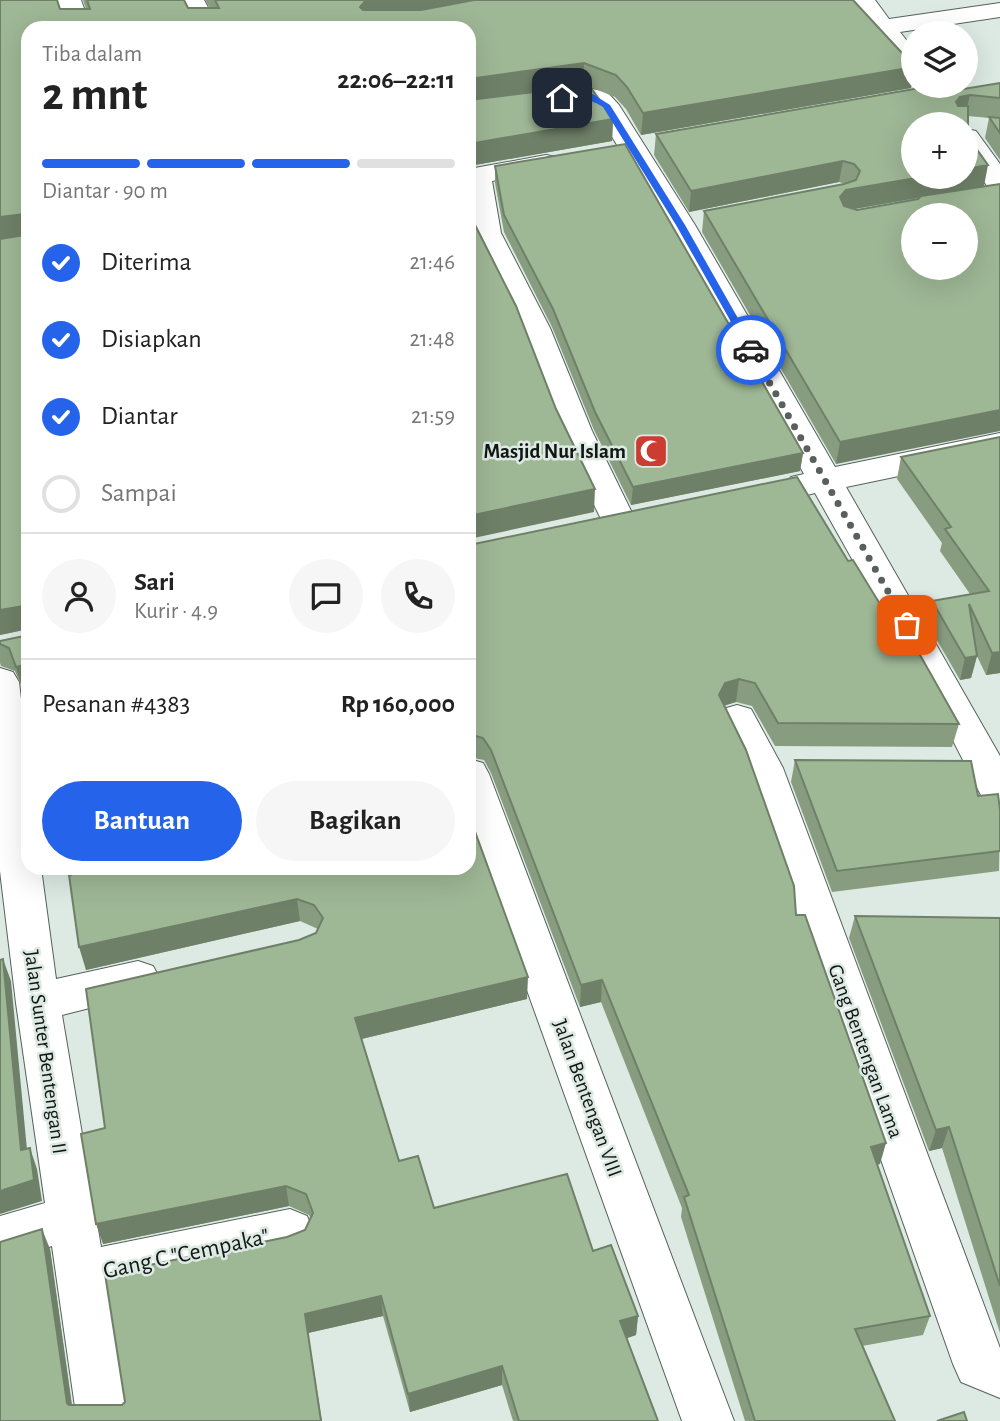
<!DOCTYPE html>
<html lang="id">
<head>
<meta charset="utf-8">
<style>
	body { margin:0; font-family:"Alegreya Sans",sans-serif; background:#f6f6f6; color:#222; height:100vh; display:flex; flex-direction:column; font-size:26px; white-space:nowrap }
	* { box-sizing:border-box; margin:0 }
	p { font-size:23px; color:#767676 }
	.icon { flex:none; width:38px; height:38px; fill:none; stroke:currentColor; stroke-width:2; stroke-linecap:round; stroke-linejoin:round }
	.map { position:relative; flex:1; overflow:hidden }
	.sheet { position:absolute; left:21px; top:21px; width:455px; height:854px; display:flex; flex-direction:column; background:#fff; border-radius:21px; box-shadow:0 7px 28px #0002 }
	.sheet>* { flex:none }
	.tools { position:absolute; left:901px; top:21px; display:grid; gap:14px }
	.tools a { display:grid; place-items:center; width:77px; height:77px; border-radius:50%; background:#fff; box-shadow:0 7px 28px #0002; font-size:35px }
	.pin { position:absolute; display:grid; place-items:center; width:60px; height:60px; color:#fff; margin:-30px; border-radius:14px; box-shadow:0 4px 10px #0006 }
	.courier { position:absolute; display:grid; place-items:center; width:70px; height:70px; margin:-35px; border:5px solid #2563eb; border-radius:50%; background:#fff; color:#222; box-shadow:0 2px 9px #0007 }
	.headline em { font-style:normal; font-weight:700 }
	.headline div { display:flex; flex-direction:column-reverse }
	.headline { display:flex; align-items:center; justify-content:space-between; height:119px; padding:0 21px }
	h1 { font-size:46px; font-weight:700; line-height:52px }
	.bar { display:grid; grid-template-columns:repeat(4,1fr); gap:10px 7px; align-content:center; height:84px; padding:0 21px }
	.bar i { height:9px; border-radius:5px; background:#e0e0e0 }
	.bar .selected { background:#2563eb }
	.bar p { grid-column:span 4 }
	.line { display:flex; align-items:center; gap:18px; padding:0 21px; border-top:2px solid #e0e0e0 }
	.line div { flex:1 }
	.round { display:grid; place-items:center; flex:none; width:74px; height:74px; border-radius:37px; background:#f6f6f6 }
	ol { padding:0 21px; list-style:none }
	li { display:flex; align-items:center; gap:21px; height:77px }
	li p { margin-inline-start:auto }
	li .icon { padding:7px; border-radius:50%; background:#2563eb; color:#fff; stroke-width:4 }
	li:last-child { color:#767676 }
	li i { width:38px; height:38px; border:4px solid #e0e0e0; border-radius:50% }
	.action { display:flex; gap:14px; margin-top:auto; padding:14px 21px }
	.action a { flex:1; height:80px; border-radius:42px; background:#2563eb; color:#fff; font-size:28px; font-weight:700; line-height:80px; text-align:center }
	.action a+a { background:#f6f6f6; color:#222 }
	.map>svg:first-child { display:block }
</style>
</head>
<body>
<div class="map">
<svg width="1000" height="1421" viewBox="0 0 1000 1421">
	<rect width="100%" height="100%" fill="#dceae3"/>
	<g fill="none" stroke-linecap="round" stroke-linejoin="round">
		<g stroke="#56625c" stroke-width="2">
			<path id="minor" d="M57,0H81L91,28H65Z
				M180,0H204L219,28H193Z
				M850,0H875L889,19L1000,3V17L900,32L914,50V76L905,74Z
				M583,87L607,92L619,105L695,225L835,467L1000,433V455L846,487L1000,756V809L986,805L943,721L815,493L803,496L791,493L786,485L791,477L804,474L665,225L596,110L583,103L469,119V103Z
				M966,129L976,131L1000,164V192L990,190L966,156Z
				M546,155L556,157L560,163L556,169L492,181L501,233L550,328L592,431L635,519L630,527L618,530L606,527L601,519L558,431L518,328L471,233L469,169Z
				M0,668L13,672L19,682L28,758V868H41L56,979L138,961L153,966L160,979L153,992L62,1015L101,1247L290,1209L307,1216L314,1232L307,1248L290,1255L109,1292L129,1421H77L52,1246L0,1262V1216L45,1203L16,1003L0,871Z
				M737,705L751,709L783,768L1000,1348V1398L961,1382L953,1364L743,768L718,719L723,709Z
				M469,759L483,763L489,774L734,1421H682L469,829Z"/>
		</g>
		<use href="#minor" fill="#fff" fill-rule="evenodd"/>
	</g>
	<path fill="#889d80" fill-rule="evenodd" d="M0,0H57L60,9H86L83,0H184L188,8H210L205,0H853L914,66V73L911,88L641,135L626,109L615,97L590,87L613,119L612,141L469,166V28H28V689L23,690L15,671L1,666L0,663V641L24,636V630L0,635ZM584,84L586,86L517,94Z
		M1000,83V160L985,138L989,118L968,116V137L984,186L956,191L836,464L702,232L704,211L845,184L839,182L689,212L654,155L656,134L939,93ZM920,198L918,199L857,210L854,209Z
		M495,166L803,453L800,471L631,505L594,430L552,327L504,232L495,183Z
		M1000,437V673L986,675L977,656L971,678L960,680L927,623L932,601L970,594L940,551L942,543L897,479L901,457Z
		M469,545L848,561L883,609L959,724L952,747L775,746L752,706L736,702L724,706L880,1164H877L930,1316L923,1335L862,1346L895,1421H745L681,1217L682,1208L601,1002L580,1007L491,773L484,760L469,757Z
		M795,760L978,796L1000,810L999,871L832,892L791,782Z
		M469,868L527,999L362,1039L399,1161L434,1208L593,1251L638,1316L636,1335L627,1338L658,1421H513L502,1385L410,1412L383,1316L308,1333L322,1421H0L50,1249L72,1405H122L287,1237L305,1230L311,1218L309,1215L289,1206L103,1244L105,1128L299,940L316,933L318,929L300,921L86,970L71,875Z
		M855,916L1000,918V1333L942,1148L929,1151L849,938Z"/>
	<path fill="#6f8068" d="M365,0H483L366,21L360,7Z
		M584,63V84L469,101V79Z
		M914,67L911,88L641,135L643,113Z
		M970,95L965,115L956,102L960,97Z
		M613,119L612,141L469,166V144Z
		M843,161L839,182L689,212L691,191Z
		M988,165L984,186L843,211L840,197L846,190L922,177H966V169Z
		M25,214L28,236L0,240V217Z
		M1000,410V431L836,464L840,442Z
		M803,453L800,471L631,505L633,487Z
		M595,489L594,512L469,539V516Z
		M24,606L28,629L0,635V610Z
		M1000,652V673L986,675L992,653Z
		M977,656L971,678L960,680L965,658Z
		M28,664V689L23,690L16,667Z
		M739,679L736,702L722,706L719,695L725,683Z
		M297,899L300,921L86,970L79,947Z
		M3,959L11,981L29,1171L21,1150Z
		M528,977L527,999L357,1040L355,1018Z
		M602,980L601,1002L580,1007L581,985Z
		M949,1127L942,1148L929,1151L936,1130Z
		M886,1143L880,1164L865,1168L871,1147Z
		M30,1148L37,1169L42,1201L0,1214V1191Z
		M286,1186L289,1206L103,1244L96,1224Z
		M42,1229L50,1249L74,1421L67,1403Z
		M381,1296L383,1316L308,1333L305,1314Z
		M638,1316L636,1335L618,1341L620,1321Z
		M502,1366V1385L410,1412L408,1394Z"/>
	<path fill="#9eb795" stroke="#6f8068" stroke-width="2" fill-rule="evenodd" d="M0,0H57L60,9H90L87,0H184L188,8H219L215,0H366L360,7L363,10H421L474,0H853L914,66V67L643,113L627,87L616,75L584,63L469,79V28H28V664L16,667L9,648L0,644V641L24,636V606L0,610V239L25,235V214L0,217Z
		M1000,83V98L970,95L960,97L956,102L958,106H968V137L988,165L966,169V124H914V177H922L846,190L840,197L844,206L857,210L918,199L921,196L1000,184V410L840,442L704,211L844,184L856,180L860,171L854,164L843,161L691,191L656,134L931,86L939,93ZM914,215H966V268H914Z
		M589,85L613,119L469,144V100Z
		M989,117L1000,118V133Z
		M625,144L803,453L633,487L595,412L553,309L504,215L495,166Z
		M469,213L516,306L556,409L595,489L469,516Z
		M1000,437V652L992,653L969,604L977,656L965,658L932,601L989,591L945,529L951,527L901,457Z
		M797,477L848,561L853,560L883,609L893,607L959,724L778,723L755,683L739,679L725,683L719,695L746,750L794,886L796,915H805L886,1143L871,1147L930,1316L855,1329L895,1421H755L684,1197L689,1195L602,980L581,985L491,750L483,738L469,734V545Z
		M795,760L971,761L978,796L998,794L1000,810V851L837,871Z
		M469,815L528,977L355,1018L399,1161L418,1156L434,1208L567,1174L593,1251L611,1245L638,1316L620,1321L658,1421H519L502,1366L408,1394L381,1296L305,1314L321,1421H0V1242L42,1229L67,1403L69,1405H122L125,1402L105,1274L287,1237L305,1230L313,1213L306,1194L286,1186L96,1224L81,1134L105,1128L86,989L299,940L316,933L323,918L314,905L297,899L79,947L69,875H71L70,868H469Z
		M855,916L1000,918V1286L949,1127L936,1130Z
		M3,959L21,1150L30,1148L34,1180L0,1191V960Z
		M964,1412L967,1421H937Z"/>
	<path fill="#2563eb" d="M591,93L610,105L685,225L756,350L754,352L747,350L676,225L603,107C581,93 574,105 559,98Z"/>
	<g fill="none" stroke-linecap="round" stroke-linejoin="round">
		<path stroke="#59605c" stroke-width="7" stroke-dasharray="0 12.6" d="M751,350L907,625"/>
	</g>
	<defs>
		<g id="mosque-square" transform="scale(1.75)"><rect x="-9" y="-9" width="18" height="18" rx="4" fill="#ca3d30" stroke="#dceae3"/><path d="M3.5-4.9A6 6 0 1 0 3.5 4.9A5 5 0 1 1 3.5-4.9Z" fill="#fff"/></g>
	</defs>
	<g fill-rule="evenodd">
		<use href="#mosque-square" x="651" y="451"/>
	</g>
	<g text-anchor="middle" stroke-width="5" stroke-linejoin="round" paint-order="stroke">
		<g font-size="21" font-weight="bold" fill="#121614" stroke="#dceae3" text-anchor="end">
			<text x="626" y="458">Masjid Nur Islam</text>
		</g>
		<g font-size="21" fill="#121614" stroke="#dceae3">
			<text transform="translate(866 1051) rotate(70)" y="7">Gang Bentengan Lama</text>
			<text transform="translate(46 1052) rotate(82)" y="7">Jalan Sunter Bentengan II</text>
			<text transform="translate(588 1098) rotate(70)" y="7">Jalan Bentengan VIII</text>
		</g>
		<g font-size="24" fill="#121614" stroke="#dceae3">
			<text transform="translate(186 1253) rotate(-12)" y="8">Gang C "Cempaka"</text>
		</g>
	</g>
</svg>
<div class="tools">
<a><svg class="icon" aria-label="layers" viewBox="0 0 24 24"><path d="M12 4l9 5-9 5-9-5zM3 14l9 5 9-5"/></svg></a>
<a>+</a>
<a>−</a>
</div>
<div class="pin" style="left:907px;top:625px;background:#ea580c"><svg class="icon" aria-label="bag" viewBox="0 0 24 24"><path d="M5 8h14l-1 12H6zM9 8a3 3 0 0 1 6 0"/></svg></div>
<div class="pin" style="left:562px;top:98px;background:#1f2937"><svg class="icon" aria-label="home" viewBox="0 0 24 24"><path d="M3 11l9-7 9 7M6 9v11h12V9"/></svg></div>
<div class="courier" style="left:751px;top:350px"><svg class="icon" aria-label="car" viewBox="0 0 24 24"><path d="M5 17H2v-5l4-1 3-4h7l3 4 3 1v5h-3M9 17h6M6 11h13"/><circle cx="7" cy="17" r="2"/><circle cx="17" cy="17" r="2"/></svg></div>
<section class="sheet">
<div class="headline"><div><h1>2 mnt</h1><p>Tiba dalam</p></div><em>22:06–22:11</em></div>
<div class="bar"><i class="selected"></i><i class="selected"></i><i class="selected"></i><i></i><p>Diantar · 90 m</p></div>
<ol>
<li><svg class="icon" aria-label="check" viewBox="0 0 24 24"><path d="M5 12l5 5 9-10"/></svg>Diterima<p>21:46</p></li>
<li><svg class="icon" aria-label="check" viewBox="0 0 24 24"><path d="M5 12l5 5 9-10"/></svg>Disiapkan<p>21:48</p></li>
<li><svg class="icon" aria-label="check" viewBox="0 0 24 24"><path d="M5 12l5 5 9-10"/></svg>Diantar<p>21:59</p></li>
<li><i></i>Sampai</li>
</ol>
<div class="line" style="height:126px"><a class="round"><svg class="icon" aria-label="person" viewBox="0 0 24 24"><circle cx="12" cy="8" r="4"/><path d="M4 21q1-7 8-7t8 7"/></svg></a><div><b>Sari</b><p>Kurir · 4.9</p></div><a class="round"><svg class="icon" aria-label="chat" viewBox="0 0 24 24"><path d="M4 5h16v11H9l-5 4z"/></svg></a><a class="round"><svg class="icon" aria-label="phone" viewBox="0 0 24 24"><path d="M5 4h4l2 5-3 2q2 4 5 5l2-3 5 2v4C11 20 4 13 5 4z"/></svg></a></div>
<div class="line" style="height:91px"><div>Pesanan #4383</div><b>Rp 160,000</b></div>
<div class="action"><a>Bantuan</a><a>Bagikan</a></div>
</section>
</div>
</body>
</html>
